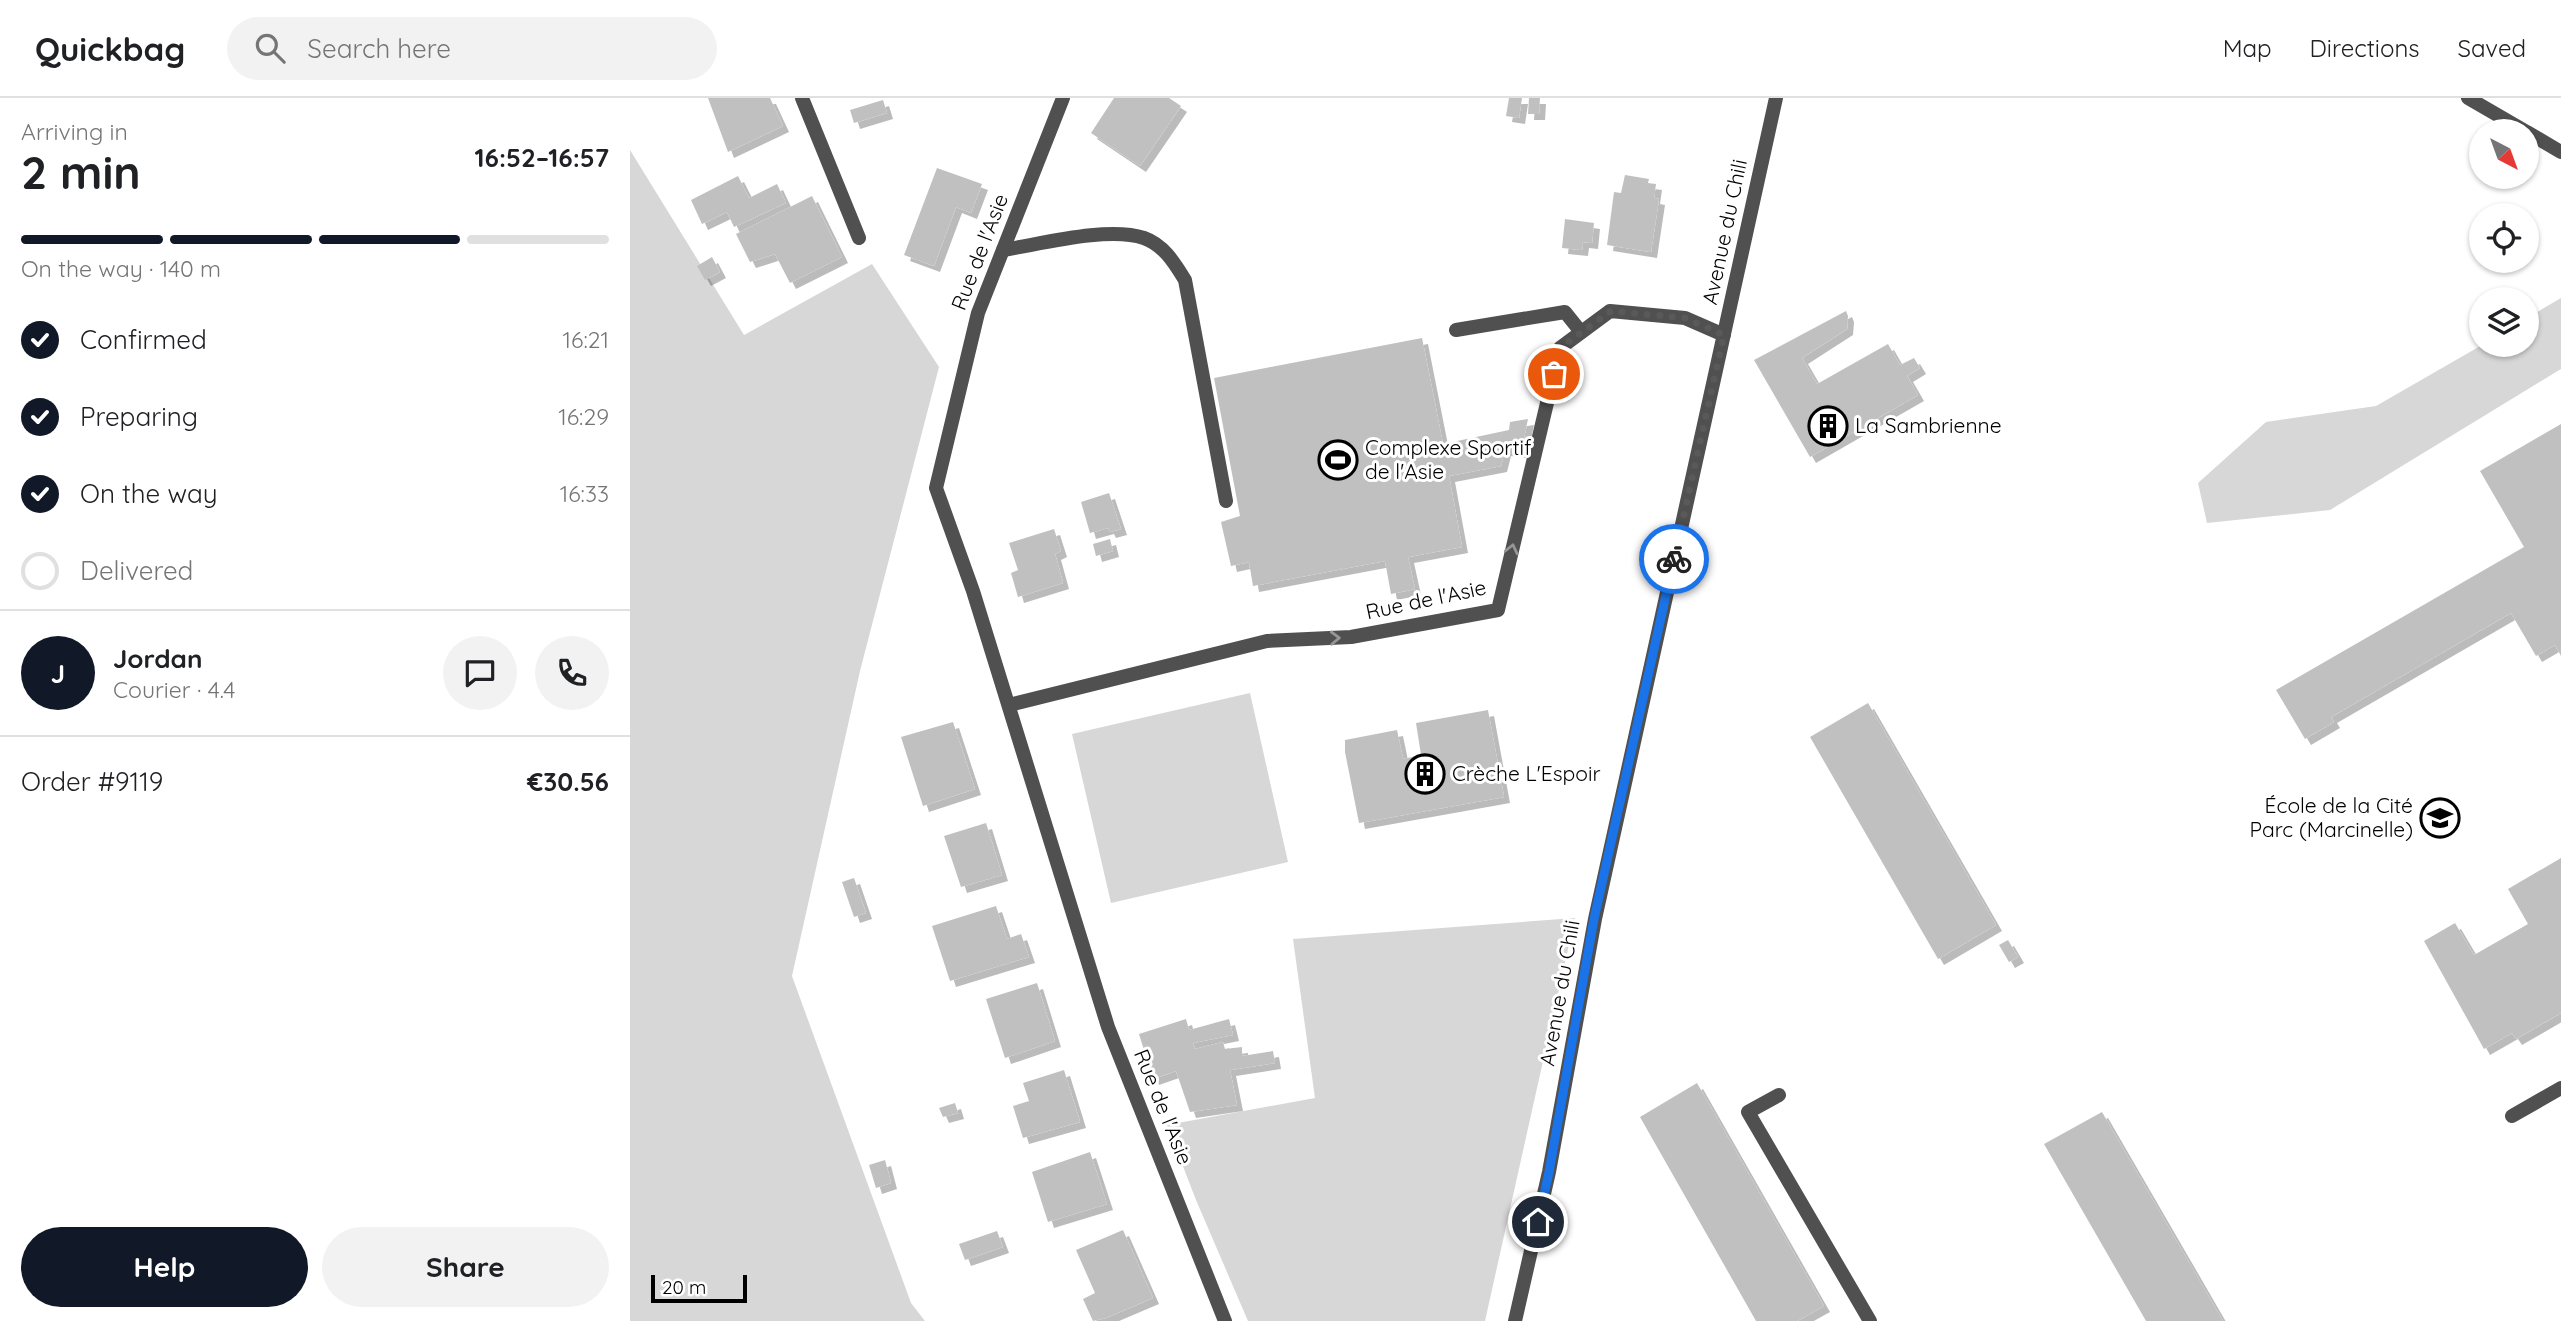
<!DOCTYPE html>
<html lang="en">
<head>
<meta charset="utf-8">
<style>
	body { margin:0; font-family:Quicksand,sans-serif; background:#f2f2f2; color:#202124; height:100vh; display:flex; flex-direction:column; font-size:26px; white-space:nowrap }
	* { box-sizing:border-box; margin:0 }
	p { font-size:23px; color:#757577 }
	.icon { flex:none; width:38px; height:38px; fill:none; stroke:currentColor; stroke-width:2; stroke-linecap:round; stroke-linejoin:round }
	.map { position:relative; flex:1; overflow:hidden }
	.side { display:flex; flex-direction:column; background:#fff; width:630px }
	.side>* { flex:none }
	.needle { width:46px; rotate:139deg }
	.fabs { position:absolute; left:1839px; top:21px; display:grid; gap:14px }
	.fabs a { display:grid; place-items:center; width:70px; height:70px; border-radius:50%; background:#fff; box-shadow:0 2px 5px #0004; font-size:35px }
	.scale { position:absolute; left:21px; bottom:18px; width:96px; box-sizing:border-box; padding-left:7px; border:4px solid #000; border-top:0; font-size:19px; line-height:24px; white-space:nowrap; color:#000; -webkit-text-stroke:5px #fff; paint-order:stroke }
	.pin { position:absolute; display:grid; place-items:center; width:60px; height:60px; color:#fff; margin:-30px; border:4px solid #fff; border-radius:50%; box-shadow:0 2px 7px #0007 }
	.courier { position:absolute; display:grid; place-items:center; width:70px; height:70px; margin:-35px; border:5px solid #1a73e8; border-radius:50%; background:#fff; color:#222; box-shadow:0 2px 9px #0007 }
	.headline em { font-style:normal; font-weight:700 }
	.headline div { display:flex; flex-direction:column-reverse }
	.headline { display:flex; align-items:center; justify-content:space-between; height:119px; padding:0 21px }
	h1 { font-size:46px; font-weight:700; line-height:52px }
	.bar { display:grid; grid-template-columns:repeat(4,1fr); gap:10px 7px; align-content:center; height:84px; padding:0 21px }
	.bar i { height:9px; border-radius:5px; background:#e0e0e0 }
	.bar .selected { background:#111827 }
	.bar p { grid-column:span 4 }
	.line { display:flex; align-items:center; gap:18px; padding:0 21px; border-top:2px solid #e0e0e0 }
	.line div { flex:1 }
	.round { display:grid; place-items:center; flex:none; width:74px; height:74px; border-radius:37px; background:#f2f2f2 }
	ol { padding:0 21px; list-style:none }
	li { display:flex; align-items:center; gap:21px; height:77px }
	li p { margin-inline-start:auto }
	li .icon { padding:7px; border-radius:50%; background:#111827; color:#fff; stroke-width:4 }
	li:last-child { color:#757577 }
	li i { width:38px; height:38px; border:4px solid #e0e0e0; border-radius:50% }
	.action { display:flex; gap:14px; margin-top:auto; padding:14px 21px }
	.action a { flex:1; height:80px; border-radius:42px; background:#111827; color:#fff; font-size:28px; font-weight:700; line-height:80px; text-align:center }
	.action a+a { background:#f2f2f2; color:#202124 }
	header { display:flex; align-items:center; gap:42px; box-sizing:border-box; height:98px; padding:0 35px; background:#fff; border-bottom:2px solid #e0e0e0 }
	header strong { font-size:33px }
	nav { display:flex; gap:38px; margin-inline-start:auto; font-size:24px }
	.search { width:490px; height:63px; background:#f2f2f2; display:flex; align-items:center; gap:18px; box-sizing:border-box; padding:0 24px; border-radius:38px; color:#757577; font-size:26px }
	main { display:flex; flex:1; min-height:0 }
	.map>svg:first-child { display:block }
</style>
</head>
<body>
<header>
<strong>Quickbag</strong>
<div class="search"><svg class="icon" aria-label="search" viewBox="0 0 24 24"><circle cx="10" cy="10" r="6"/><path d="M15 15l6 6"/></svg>Search here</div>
<nav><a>Map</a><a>Directions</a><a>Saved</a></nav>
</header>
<main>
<section class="side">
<div class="headline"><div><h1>2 min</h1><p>Arriving in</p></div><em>16:52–16:57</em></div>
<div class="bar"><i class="selected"></i><i class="selected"></i><i class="selected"></i><i></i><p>On the way · 140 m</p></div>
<ol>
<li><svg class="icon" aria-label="check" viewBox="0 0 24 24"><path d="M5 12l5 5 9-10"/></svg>Confirmed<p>16:21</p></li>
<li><svg class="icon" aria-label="check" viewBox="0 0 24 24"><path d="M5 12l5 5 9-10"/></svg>Preparing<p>16:29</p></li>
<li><svg class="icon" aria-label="check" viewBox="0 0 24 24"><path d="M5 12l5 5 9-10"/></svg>On the way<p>16:33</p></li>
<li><i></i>Delivered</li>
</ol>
<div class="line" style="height:126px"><b class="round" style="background:#111827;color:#fff">J</b><div><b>Jordan</b><p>Courier · 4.4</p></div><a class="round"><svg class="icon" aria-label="chat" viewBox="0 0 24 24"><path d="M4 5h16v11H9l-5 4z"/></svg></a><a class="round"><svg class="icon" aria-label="phone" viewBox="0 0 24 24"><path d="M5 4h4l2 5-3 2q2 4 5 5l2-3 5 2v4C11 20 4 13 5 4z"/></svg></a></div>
<div class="line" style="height:91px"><div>Order #9119</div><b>€30.56</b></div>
<div class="action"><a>Help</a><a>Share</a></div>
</section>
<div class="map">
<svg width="1931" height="1223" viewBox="0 0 1931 1223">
	<defs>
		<filter id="shadow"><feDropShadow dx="6" dy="6" stdDeviation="0" flood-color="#0004"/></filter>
	</defs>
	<rect width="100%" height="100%" fill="#fff"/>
	<path fill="#d7d7d7" d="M0,52L114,237L242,166L309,269L230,573L162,878L281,1205L295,1223H0Z
		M1931,200V271L1700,412L1577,425L1568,385L1636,324L1746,308L1852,247H1897V220Z
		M620,595L658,764L481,805L442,636Z
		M945,820L855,1223H618L566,1102L537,1027L685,1000L663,841Z"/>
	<path fill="#c0c0c0" filter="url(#shadow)" d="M78,0H140L153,28L98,54Z
		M484,0H539L551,8L510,68L461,35Z
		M879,0H892L889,20L876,18Z
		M899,0H910L909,16H898Z
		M253,2L257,15L224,25L220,12Z
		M307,70L352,86L341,115L326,109L304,168L274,157Z
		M995,77L1019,81L1018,85L1026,86L1024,100L1029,101L1021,154L977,147L984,94L991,95Z
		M108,78L119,100L147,86L156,105L104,129L97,114L72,126L61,102Z
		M182,98L212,159L160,185L145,156L120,164L106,136Z
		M935,121L964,125L962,145L953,144L952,152L932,150Z
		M82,159L90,174L75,182L67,168Z
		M1216,213L1218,218L1217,231L1172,260L1187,286L1258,246L1270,267L1284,260L1290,270L1277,278L1288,297L1180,359L1124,262Z
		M792,240L813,346L879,332L880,324L898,321L891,354L875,352L871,368L819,378L832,449L778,459L785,491L761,496L755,463L623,488L619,464L601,468L591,424L610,418L584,280Z
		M1931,326V558L1925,547L1906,558L1881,515L1701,619L1704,624L1675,641L1646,592L1894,449L1850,373Z
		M479,395L491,431L480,434L478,430L460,435L451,404Z
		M424,431L431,453L425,456L433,485L388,499L381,475L388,472L379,445Z
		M480,441L483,453L466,458L463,446Z
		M1238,605L1366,827L1308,861L1180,639Z
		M858,612L874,699L729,725L715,654V642L767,632L773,661L791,657L786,625Z
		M323,624L345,691L293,708L271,639Z
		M356,725L372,777L331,789L314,738Z
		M1931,760V915L1886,941L1882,935L1854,951L1794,843L1825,825L1844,857L1898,826L1878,791Z
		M224,780L236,815L224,819L212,784Z
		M366,808L377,841L391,836L399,859L320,883L302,828Z
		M1378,842L1388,859L1379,864L1369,847Z
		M407,885L425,943L375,960L356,901Z
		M556,921L559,932L599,921L603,937L563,945L565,951L593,944L595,951L612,949V958L643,953L645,965L600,972L607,1007L560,1014L546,973L523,981L509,936Z
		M434,972L450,1024L393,1040L383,1008L399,1003L393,985Z
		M1067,985L1194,1208L1167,1223H1126L1010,1019Z
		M325,1005L328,1015L313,1019L309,1010Z
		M1472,1014L1593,1223H1516L1414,1046Z
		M460,1054L477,1106L418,1124L402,1074Z
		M255,1062L261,1085L246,1090L239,1067Z
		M493,1132L523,1200L476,1220L463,1223L453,1201L465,1195L446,1152Z
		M367,1133L373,1149L335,1162L329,1146Z"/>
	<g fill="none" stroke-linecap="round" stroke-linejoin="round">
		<path stroke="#505050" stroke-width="14" d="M373,152C411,146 478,128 514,140C534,147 545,166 555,182L596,403
			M826,232L935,214L951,234
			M1149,997L1118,1014L1240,1223"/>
		<path stroke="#505050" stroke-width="14" d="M172,0L229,140
			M433,0L348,215L306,390L343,493L478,929L595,1223
			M1838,0L1895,33
			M1897,34L1931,54
			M379,607L637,543L721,539L868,512L930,250L980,213L1055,220L1094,237
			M1882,1018L1931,990
			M885,1223L919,1074L965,821L1146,0"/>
	</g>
	<defs><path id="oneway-chevron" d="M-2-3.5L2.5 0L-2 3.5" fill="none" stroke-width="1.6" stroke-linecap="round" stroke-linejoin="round" transform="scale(1.75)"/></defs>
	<g stroke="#969696">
		<use href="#oneway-chevron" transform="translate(882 451) rotate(-77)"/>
		<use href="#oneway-chevron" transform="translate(705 540) rotate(-2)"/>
	</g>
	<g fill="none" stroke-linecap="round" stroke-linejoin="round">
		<path stroke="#595959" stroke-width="7" stroke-dasharray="0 12.6" d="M924,276L930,250L981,213L1055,220L1094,237L1044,461"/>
		<path stroke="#1a73e8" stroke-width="9" d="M908,1124L919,1074L964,821L1044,461"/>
	</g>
	<defs>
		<g id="building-ring" transform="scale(2.0125)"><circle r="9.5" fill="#fff" stroke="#000" stroke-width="1.5"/><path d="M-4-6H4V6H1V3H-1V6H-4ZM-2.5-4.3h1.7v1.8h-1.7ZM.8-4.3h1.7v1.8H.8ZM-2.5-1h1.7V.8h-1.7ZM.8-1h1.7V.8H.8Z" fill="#000"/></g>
		<g id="stadium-ring" transform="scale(2.0125)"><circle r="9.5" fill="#fff" stroke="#000" stroke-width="1.5"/><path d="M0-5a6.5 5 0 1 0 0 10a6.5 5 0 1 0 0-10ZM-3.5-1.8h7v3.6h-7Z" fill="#000"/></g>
		<g id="school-ring" transform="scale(2.0125)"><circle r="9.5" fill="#fff" stroke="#000" stroke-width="1.5"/><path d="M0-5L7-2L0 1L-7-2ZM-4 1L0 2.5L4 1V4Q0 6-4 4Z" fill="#000"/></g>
	</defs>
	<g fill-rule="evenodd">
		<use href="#building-ring" x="1198" y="328"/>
		<use href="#stadium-ring" x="708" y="362"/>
		<use href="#building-ring" x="795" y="676"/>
		<use href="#school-ring" x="1810" y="720"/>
	</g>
	<g text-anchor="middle" stroke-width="6" stroke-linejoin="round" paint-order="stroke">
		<g font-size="21" fill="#000" stroke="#fff">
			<text transform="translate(1095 134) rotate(-78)" y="7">Avenue du Chili</text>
			<text transform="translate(350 154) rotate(-69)" y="7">Rue de l'Asie</text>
			<text transform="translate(796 502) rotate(-12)" y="7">Rue de l'Asie</text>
			<text transform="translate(930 895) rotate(-80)" y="7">Avenue du Chili</text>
			<text transform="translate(533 1009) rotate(68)" y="7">Rue de l'Asie</text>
		</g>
		<g font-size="21" fill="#000" stroke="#fff" text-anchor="start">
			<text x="1225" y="335">La Sambrienne</text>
			<text x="735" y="357">Complexe Sportif<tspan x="735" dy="24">de l'Asie</tspan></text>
			<text x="822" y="683">Crèche L'Espoir</text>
			<text x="1783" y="715" text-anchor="end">École de la Cité<tspan x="1783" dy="24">Parc (Marcinelle)</tspan></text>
		</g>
	</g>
</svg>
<div class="fabs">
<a><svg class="needle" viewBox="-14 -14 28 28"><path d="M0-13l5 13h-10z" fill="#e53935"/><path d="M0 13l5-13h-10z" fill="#757577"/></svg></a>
<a><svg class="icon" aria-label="locate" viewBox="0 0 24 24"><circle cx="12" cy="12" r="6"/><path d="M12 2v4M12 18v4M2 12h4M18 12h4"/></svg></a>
<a><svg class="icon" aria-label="layers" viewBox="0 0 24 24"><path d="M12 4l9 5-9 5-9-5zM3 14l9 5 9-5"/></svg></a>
</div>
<div class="scale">20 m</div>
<div class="pin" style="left:924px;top:276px;background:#ea580c"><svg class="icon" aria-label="bag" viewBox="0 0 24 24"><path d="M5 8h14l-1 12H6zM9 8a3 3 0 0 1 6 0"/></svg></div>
<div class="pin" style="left:908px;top:1124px;background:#1f2937"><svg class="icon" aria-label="home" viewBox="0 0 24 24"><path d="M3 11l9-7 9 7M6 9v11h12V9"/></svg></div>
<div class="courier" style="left:1044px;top:461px"><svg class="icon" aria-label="bike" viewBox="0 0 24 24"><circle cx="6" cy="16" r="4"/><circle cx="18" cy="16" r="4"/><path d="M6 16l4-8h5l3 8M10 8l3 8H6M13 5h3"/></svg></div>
</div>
</main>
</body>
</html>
